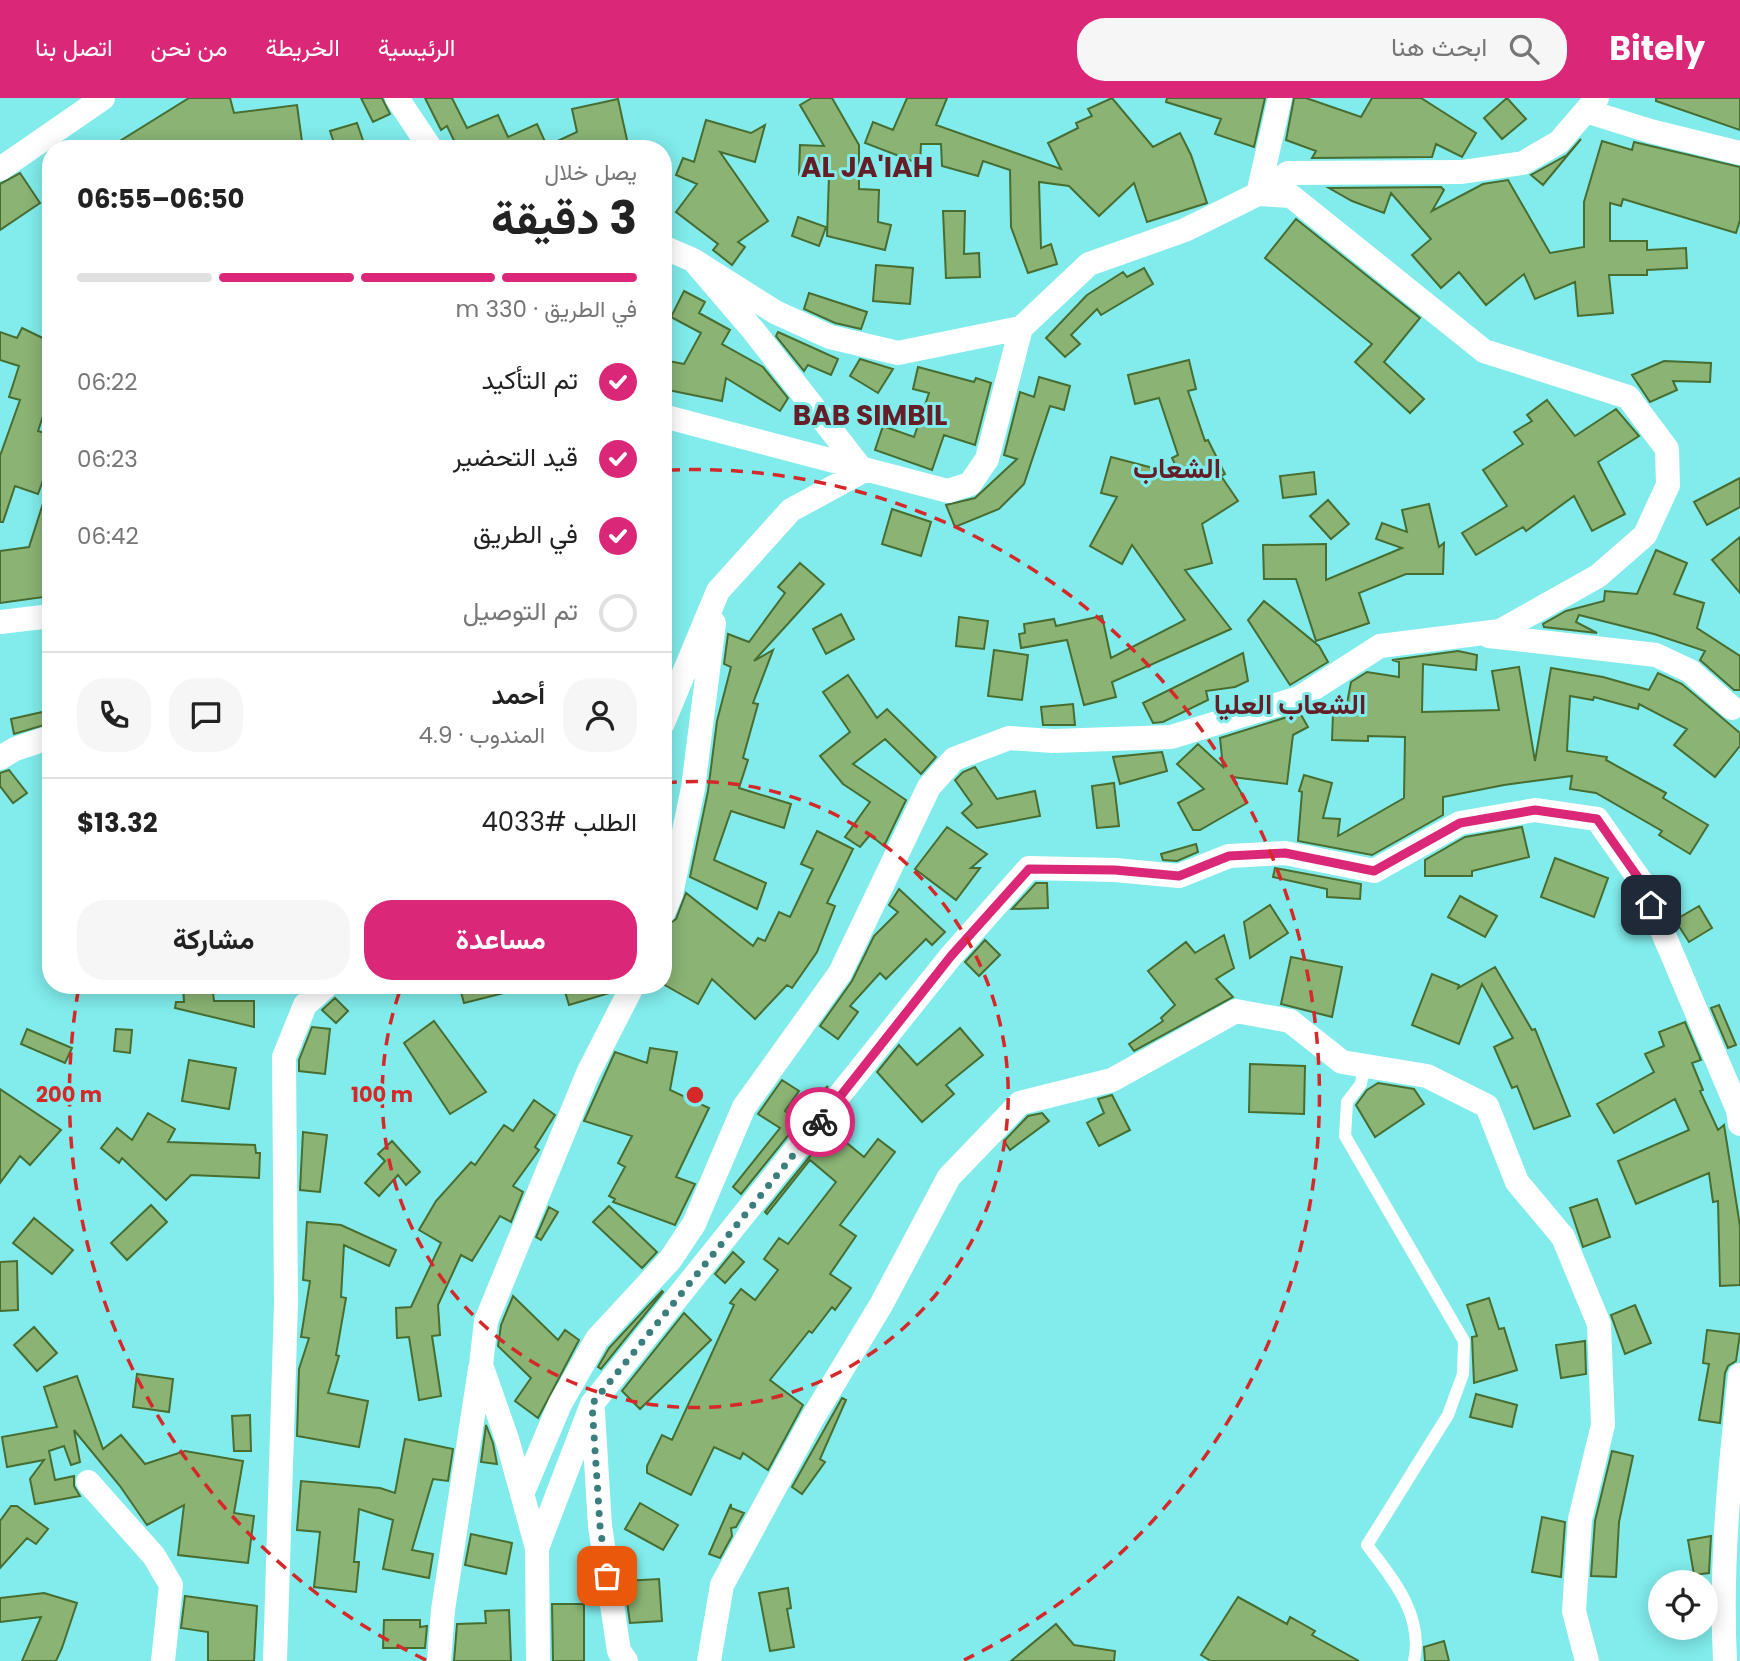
<!DOCTYPE html>
<html lang="ar">
<head>
<meta charset="utf-8">
<style>
	body { margin:0; font-family:Poppins,Vazirmatn,sans-serif; background:#f6f6f6; color:#222; direction:rtl; height:100vh; display:flex; flex-direction:column; font-size:26px; white-space:nowrap }
	* { box-sizing:border-box; margin:0 }
	p { font-size:23px; color:#767676 }
	.icon { flex:none; width:38px; height:38px; fill:none; stroke:currentColor; stroke-width:2; stroke-linecap:round; stroke-linejoin:round }
	.map { position:relative; flex:1; overflow:hidden; direction:ltr }
	.side { position:absolute; left:42px; top:42px; width:630px; height:854px; display:flex; flex-direction:column; background:#fff; border-radius:28px; box-shadow:0 4px 18px #0003; direction:rtl }
	.side>* { flex:none }
	.fabs { position:absolute; left:1648px; top:1472px; display:grid; gap:14px }
	.fabs a { display:grid; place-items:center; width:70px; height:70px; border-radius:50%; background:#fff; box-shadow:0 4px 18px #0003; font-size:35px }
	.pin { position:absolute; display:grid; place-items:center; width:60px; height:60px; color:#fff; margin:-30px; border-radius:14px; box-shadow:0 4px 10px #0006 }
	.courier { position:absolute; display:grid; place-items:center; width:70px; height:70px; margin:-35px; border:5px solid #db2777; border-radius:50%; background:#fff; color:#222; box-shadow:0 2px 9px #0007 }
	.summary em { font-style:normal; font-weight:700 }
	.summary div { display:flex; flex-direction:column-reverse }
	.summary { display:flex; align-items:center; justify-content:space-between; height:119px; padding:0 35px }
	h1 { font-size:46px; font-weight:700; line-height:52px }
	.bar { display:grid; grid-template-columns:repeat(4,1fr); gap:10px 7px; align-content:center; height:84px; padding:0 35px }
	.bar i { height:9px; border-radius:5px; background:#e0e0e0 }
	.bar .current { background:#db2777 }
	.bar p { grid-column:span 4 }
	.line { display:flex; align-items:center; gap:18px; padding:0 35px; border-top:2px solid #e0e0e0 }
	.line div { flex:1 }
	.round { display:grid; place-items:center; flex:none; width:74px; height:74px; border-radius:28px; background:#f6f6f6 }
	ol { padding:0 35px; list-style:none }
	li { display:flex; align-items:center; gap:21px; height:77px }
	li p { margin-inline-start:auto }
	li .icon { padding:7px; border-radius:50%; background:#db2777; color:#fff; stroke-width:4 }
	li:last-child { color:#767676 }
	li i { width:38px; height:38px; border:4px solid #e0e0e0; border-radius:50% }
	.action { display:flex; gap:14px; margin-top:auto; padding:14px 35px }
	.action a { flex:1; height:80px; border-radius:28px; background:#db2777; color:#fff; font-size:28px; font-weight:700; line-height:80px; text-align:center }
	.action a+a { background:#f6f6f6; color:#222 }
	header { display:flex; align-items:center; gap:42px; box-sizing:border-box; height:98px; padding:0 35px; background:#db2777; color:#fff }
	header strong { font-size:33px }
	nav { display:flex; gap:38px; margin-inline-start:auto; font-size:24px }
	.search { width:490px; height:63px; background:#f6f6f6; display:flex; align-items:center; gap:18px; box-sizing:border-box; padding:0 24px; border-radius:28px; color:#767676; font-size:26px }
	.map>svg:first-child { display:block }
</style>
</head>
<body>
<header>
<strong>Bitely</strong>
<div class="search"><svg class="icon" aria-label="search" viewBox="0 0 24 24"><circle cx="10" cy="10" r="6"/><path d="M15 15l6 6"/></svg>ابحث هنا</div>
<nav><a>الرئيسية</a><a>الخريطة</a><a>من نحن</a><a>اتصل بنا</a></nav>
</header>
<div class="map">
<svg width="1740" height="1563" viewBox="0 0 1740 1563">
	<rect width="100%" height="100%" fill="#81eceb"/>
	<path fill="#8ab374" stroke="#476d31" stroke-width="2" d="M189,0H230L234,15L297,7L303,51H107Z
		M361,0H382L390,16L373,24Z
		M425,0H452L467,30L498,17L508,39L537,26L547,48L577,34L572,11L618,1L629,51H458L447,28L441,32Z
		M812,0H832L859,47V91L879,92L878,124L891,127L885,152L827,138L829,78L799,77L800,47L824,48L800,7Z
		M907,0H947L936,27L1061,71L1048,45L1078,30L1076,25L1092,18L1088,11L1112,0L1153,49L1180,35L1191,57L1207,105L1147,124L1134,85L1099,118L1069,88L1039,84L1041,150L1051,146L1057,166L1028,175L1011,129L1010,72L983,63L978,78L942,68L941,46H921L920,66L865,45L873,24L893,32Z
		M1167,0H1265L1254,49L1215,36L1221,21L1166,4Z
		M1294,0H1306L1361,19L1372,0H1421L1476,35L1462,59L1436,46L1432,59L1312,60L1316,53L1286,42Z
		M1507,0L1526,21L1502,41L1484,20Z
		M1656,0H1740V32L1656,3Z
		M706,22L751,35L765,27L755,64L720,54L768,123L738,144L745,149L732,167L713,152L718,146L676,114L697,86L676,77L683,60L694,64Z
		M357,25L366,51H336L330,33Z
		M1581,41L1543,87L1531,77L1567,57Z
		M1602,43L1632,52L1634,44L1740,69V122L1736,135L1623,101L1621,108L1610,105V143H1647V152L1686,150L1687,170L1647,172V177H1609L1613,215L1578,218L1575,184L1535,201L1524,176L1486,207L1459,174L1441,190L1412,157L1431,141L1391,95L1384,115L1352,103L1329,90L1441,89L1444,92L1432,113L1483,86L1508,82L1550,155L1584,149V104Z
		M20,75L40,105L0,132V86Z
		M943,113H965L964,156L979,155L980,179L946,180Z
		M798,119L826,129L819,148L792,138Z
		M1296,121L1420,220L1384,264L1424,301L1410,315L1355,264L1372,246L1265,160Z
		M876,167L913,170L910,206L873,203Z
		M1144,170L1153,186L1101,217L1097,211L1071,237L1080,246L1065,259L1046,240L1087,197L1123,174L1127,179Z
		M684,193L705,204L699,215L730,232L722,246L763,269L788,300L780,313L726,280L722,303L663,291V262L684,266L701,235L671,219Z
		M809,195L867,214L861,231L835,225L804,211Z
		M22,230L51,244V294L38,333L51,337V360L38,396L15,388L3,424H0V358L20,302L9,299L19,268L0,262V234L17,240Z
		M778,234L838,261L831,277L808,267L804,273L776,238Z
		M860,261L893,271L878,295L850,278Z
		M1189,262L1196,291L1188,293L1205,343L1208,342L1225,376L1221,378L1238,403L1202,426L1212,465L1185,472L1231,531L1112,584L1116,599L1084,607L1067,542L1021,550L1019,536L1025,535L1024,526L1054,521L1056,528L1102,518L1111,560L1185,522L1132,447L1122,466L1090,448L1117,399L1101,395L1111,359L1180,377L1172,360L1178,357L1159,300L1135,306L1128,277Z
		M1664,263L1711,265L1710,284L1673,283L1677,292L1650,304L1632,277Z
		M918,269L974,284L976,280L991,285L975,347L944,337L932,372L875,352L883,328L914,339L929,295L913,291Z
		M1039,279L1070,288L1064,312L1050,308L1024,386L999,411L955,429L946,407L975,400L1017,361L1004,357L1020,294L1034,299Z
		M1547,302L1575,338L1616,311L1639,338L1598,364L1625,416L1592,433L1574,398L1526,433L1523,429L1476,457L1462,435L1507,408L1483,372L1523,346L1514,334L1532,323L1527,317Z
		M1314,374L1316,396L1283,400L1280,378Z
		M1740,380V409L1707,427L1694,404Z
		M47,393L51,394V498L0,505V453L29,449Z
		M1328,402L1349,426L1331,441L1310,418Z
		M1429,406L1439,449L1444,445L1443,476H1406L1359,495L1369,525L1316,543L1296,481H1264L1263,447L1326,446V482L1402,450L1376,441L1382,425L1407,434L1402,412Z
		M892,411L931,424L921,458L882,446Z
		M1740,439V495L1712,462Z
		M1656,452L1687,465L1674,496L1704,505L1697,530L1740,558V592H1734L1700,562L1705,553L1654,536L1579,517L1576,524L1597,535L1544,529L1543,526L1566,513L1604,503L1605,493L1637,496Z
		M800,465L824,486L754,563L773,552L753,605L758,606L743,660L748,662L739,690L791,706L784,730L731,713L714,762L766,785L757,811L690,779L708,693L717,623L731,569L724,566L728,536L749,544L785,495L778,489Z
		M1264,503L1319,548L1328,564L1290,587L1248,522Z
		M841,516L854,541L826,556L813,531Z
		M959,519L988,523L984,551L956,548Z
		M994,552L1028,557L1022,602L988,598Z
		M1458,553L1477,557L1476,572L1423,566L1422,614L1499,612L1492,573L1519,569L1535,663L1551,570L1603,579L1649,592L1658,575L1682,586L1740,635V648L1715,679L1674,647L1687,631L1639,606L1638,611L1594,599L1593,602L1570,598L1567,653L1607,659L1606,662L1666,695L1663,700L1708,727L1690,756L1659,737L1662,733L1596,695L1570,691L1572,678L1504,687L1443,699V717L1372,757L1298,743L1302,694L1299,693L1304,677L1332,685L1323,720L1340,721L1338,738L1404,700L1405,639L1368,638V643L1332,642L1333,616H1345L1351,584L1367,574L1399,579V564L1392,562Z
		M1243,555L1248,583L1235,589L1206,593L1208,602L1163,624L1153,625L1143,605Z
		M848,577L877,620L887,611L936,659L921,676L885,641L853,666L906,702L884,748L870,737L860,749L845,739L870,704L843,686L820,658L850,634L823,594Z
		M1073,606L1075,627H1043L1041,609Z
		M51,612V625L14,636L11,621Z
		M1300,615L1308,629L1293,637L1287,686L1232,679L1247,705L1200,732H1193L1178,705L1204,691L1177,666L1198,646L1223,669L1220,640Z
		M1162,654L1167,673L1120,686L1113,659Z
		M975,669L997,701L1035,693L1040,718L977,730L962,715L972,706L955,682L963,674Z
		M9,672L27,695L13,705L0,688V675Z
		M1114,685L1119,728L1097,730L1092,688Z
		M947,729L987,756L971,770H980L956,802L915,771Z
		M1522,729L1529,759L1472,773V778H1425V762L1465,739Z
		M817,733L853,751L827,805L835,808L817,854L792,890L787,887L755,921L712,881L698,906L663,886V830L676,821L686,795L753,848L758,840L765,843L779,814L790,819L813,771L801,766Z
		M1196,746L1198,754L1177,763L1163,762L1161,756Z
		M1555,760L1608,780L1594,819L1541,799Z
		M1275,770L1361,786L1360,801L1327,799V791L1273,779Z
		M1036,785H1047L1048,810L1012,811Z
		M899,791L945,834L932,847L926,841L886,881L880,875L850,908L858,914L838,941L820,928L852,883L874,838L898,814L889,807Z
		M1460,798L1497,818L1485,839L1448,819Z
		M1270,807L1288,835L1250,860L1244,824Z
		M1699,808L1712,830L1689,844L1675,822Z
		M1224,837L1234,870L1216,881L1233,899L1134,953L1129,946L1163,923L1161,920L1175,907L1148,873L1186,844L1195,855Z
		M985,842L1000,857L979,878L965,864Z
		M1291,859L1342,869L1332,919L1281,906Z
		M1495,869L1532,932L1535,931L1570,1018L1534,1031L1517,988L1512,990L1494,949L1513,940L1482,886L1459,946L1412,927L1432,876L1459,887L1458,890Z
		M183,887H212L214,903H254V929L175,910L176,904H184Z
		M459,887H512V893L464,905Z
		M563,887H616L613,894L569,907Z
		M335,900L348,913L336,925L322,912Z
		M1719,907L1736,947L1728,950L1711,910Z
		M434,923L486,994L450,1016L404,945Z
		M1685,924L1701,962L1692,965L1703,992L1700,993L1718,1032L1724,1027L1740,1128V1187L1720,1188L1718,1103L1713,1104L1709,1075L1636,1106L1618,1063L1689,1032L1675,1001L1614,1035L1597,1006L1654,974L1645,956L1664,948L1659,934Z
		M312,929L330,931L325,976L299,973V962Z
		M960,930L983,957L946,987L954,996L922,1024L877,974L899,947L917,967Z
		M27,931L72,950L65,965L21,946Z
		M116,931L132,932L130,955L114,953Z
		M650,950L677,954L670,992L709,1010L676,1079L695,1086L675,1127L613,1104L615,1101L609,1098L625,1069L618,1065L632,1038L584,1023L615,954L647,965Z
		M189,962L236,970L229,1011L182,1003Z
		M1250,966L1305,968L1304,1016L1249,1014Z
		M782,982L799,993L785,1013L792,1020L828,988L741,1096L733,1089L780,1030L758,1016Z
		M1378,985L1414,991L1424,1006L1375,1039L1356,1007L1367,992Z
		M0,991L61,1032L30,1067L20,1058L0,1085Z
		M1112,997L1130,1032L1099,1048L1087,1025L1104,1015L1098,1001Z
		M534,1002L555,1017L535,1049L539,1052L513,1088L523,1094L511,1124L500,1118L472,1163L461,1157L438,1207L440,1237L432,1238L441,1298L419,1302L409,1239L397,1240L396,1210L411,1209L441,1145L419,1132L436,1103L471,1064L475,1067L504,1027L513,1033Z
		M148,1015L175,1031L168,1044L255,1047L256,1055H260L259,1080L191,1077L166,1102L122,1060L119,1065L101,1050L117,1030L132,1042Z
		M1042,1015L1049,1023L1010,1052L1004,1043L1028,1018Z
		M831,1032L864,1059L878,1041L895,1054L840,1127L856,1138L830,1176L851,1190L835,1212L832,1209L812,1235L809,1233L770,1282L803,1307L768,1372L743,1355L740,1361L714,1349L691,1397L647,1375V1368L662,1337L672,1342L734,1207L730,1205L741,1191L755,1202L778,1172L764,1161L779,1140L788,1146L836,1084L810,1062L767,1116L765,1114Z
		M303,1034L327,1037L320,1094L300,1092Z
		M392,1043L420,1074L406,1087L398,1077L379,1098L365,1085L385,1063L378,1056Z
		M1597,1101L1610,1139L1583,1149L1570,1110Z
		M151,1107L167,1124L127,1162L111,1145Z
		M609,1108L657,1154L642,1170L593,1124Z
		M549,1109L558,1114L541,1142L536,1139Z
		M34,1120L73,1152L52,1176L13,1145Z
		M307,1124L341,1127L396,1152L389,1168L344,1147L341,1199L346,1200L336,1257L339,1258L328,1295L368,1303L359,1349L297,1338L299,1271L309,1240L301,1239L310,1183L303,1182Z
		M733,1154L744,1164L725,1185L715,1176Z
		M17,1163L18,1212L0,1213V1164Z
		M662,1193L663,1194L601,1271L598,1269L609,1250Z
		M513,1198L558,1242L565,1232L579,1242L538,1320L515,1303L531,1280L498,1248L501,1227Z
		M1489,1200L1499,1231L1504,1230L1517,1272L1474,1285L1472,1239L1477,1238L1467,1207Z
		M1635,1207L1651,1245L1625,1256L1611,1217Z
		M684,1215L711,1242L640,1311L622,1293Z
		M34,1229L57,1255L37,1273L14,1247Z
		M1707,1232L1740,1236L1736,1263L1728,1268L1725,1275L1720,1325L1699,1322L1709,1266L1703,1265Z
		M1585,1243L1586,1276L1561,1280L1556,1247Z
		M137,1276L173,1281L169,1314L133,1309Z
		M77,1278L103,1351L121,1337L145,1366L185,1353L243,1363L234,1415L254,1418L248,1465L178,1457L184,1407L147,1427L120,1388L74,1332L80,1364L71,1367L64,1348L49,1353L55,1382L74,1378V1388L80,1398L35,1406L30,1381L44,1362L7,1369L2,1339L57,1329L44,1289Z
		M1476,1296L1517,1307L1512,1329L1470,1319Z
		M842,1300L846,1302L820,1361L825,1364L802,1396L792,1389Z
		M250,1317L251,1353H234L232,1318Z
		M486,1327L493,1345L497,1366L481,1364Z
		M405,1341L453,1351L448,1383L433,1381L412,1452L433,1456L429,1480L383,1471L393,1422L359,1411L354,1464H359L356,1494L314,1489L320,1434L297,1432L301,1383L380,1390L395,1395Z
		M1612,1353L1633,1358L1619,1424L1616,1479L1591,1478L1595,1423Z
		M640,1405L678,1427L663,1452L625,1431Z
		M731,1406V1410L744,1415L736,1429L731,1430L732,1438L720,1460L709,1456Z
		M11,1408H17L48,1431L36,1446L27,1440L0,1470V1423Z
		M1542,1419L1565,1424L1561,1479L1532,1474Z
		M471,1436L512,1445L506,1476L465,1467Z
		M1711,1438L1709,1475L1694,1477L1688,1442Z
		M659,1481L662,1523L630,1525L624,1483Z
		M788,1490L791,1510L787,1511L794,1549L770,1553L759,1495Z
		M44,1495L77,1505L62,1550L56,1563H22L41,1519L0,1524V1500Z
		M185,1498L257,1508L254,1563H208V1534L181,1530Z
		M1238,1499L1287,1526L1290,1519L1315,1533L1312,1537L1359,1563H1211L1201,1557Z
		M552,1506H584V1563H553Z
		M509,1512L511,1563H454L457,1526L486,1525L485,1513Z
		M384,1522H420V1529L427,1528L425,1550H383Z
		M1056,1526L1074,1547L1115,1553L1114,1563H1011Z
		M1444,1543L1449,1563H1425L1424,1549Z"/>
	<g fill="none" stroke-linecap="round" stroke-linejoin="round">
		<path stroke="#fff" stroke-width="12" d="M1364,968L1361,986L1347,1004L1345,1038L1464,1243L1463,1276L1448,1317L1367,1447C1393,1481 1424,1518 1414,1563"/>
		<path stroke="#fff" stroke-width="24" d="M397,0L431,51
			M1586,13L1650,33L1740,55
			M0,71L103,0
			M1258,96L1288,75L1462,74L1523,65L1559,44L1597,0
			M1258,96L1280,0
			M663,149L693,162L753,232L863,373L791,412L718,493L663,625
			M663,318L948,393L970,386L987,361L1021,230
			M0,524L51,518
			M1489,538L1656,557L1690,573L1732,610
			M0,660L15,651L51,639
			M663,815L671,796L693,690L714,525
			M593,1314L600,1428L619,1553L626,1563
			M88,1384L154,1458L171,1487L163,1563
			M522,1396L560,1306L597,1241L670,1162L694,1126L744,1009L840,875L929,689L954,661L1009,640L1053,643L1171,639L1299,600L1380,548L1500,533L1598,478L1645,437L1668,387L1667,351L1628,299L1484,253L1291,98L1258,96L1185,132L1089,166L1021,230L898,255L830,239L775,214L693,162
			M537,1450L507,1341L481,1267L486,1223L588,975L633,887
			M275,1563L286,1205L284,959L305,907L327,887
			M439,1563L443,1512L480,1271
			M538,1563L537,1450L592,1306L951,858L1029,770L1115,772L1179,778L1229,758L1285,755L1374,773L1460,725L1535,712L1597,721L1642,785L1738,1012L1740,1026
			M709,1563L722,1487L812,1321L881,1207L949,1079L1020,1005L1112,982L1236,913L1290,923L1342,964L1427,978L1487,1008L1517,1084L1563,1139L1599,1226L1603,1327L1580,1421L1574,1513L1587,1563
			M1725,1563C1720,1467 1730,1371 1740,1277"/>
	</g>
	<g fill="none" stroke-linecap="round" stroke-linejoin="round">
		<path stroke="#3a7e7d" stroke-width="7" stroke-dasharray="0 12.6" d="M607,1478L600,1428L592,1306L820,1024"/>
		<path stroke="#db2777" stroke-width="9" d="M820,1024L951,858L1029,771L1115,772L1179,778L1229,758L1285,755L1374,773L1460,725L1535,712L1597,721L1642,785L1651,807"/>
	</g>
	<g fill="none" stroke="#d62828" stroke-width="3.5" stroke-dasharray="12 9">
		<path d="M665 685A313 313 0 1 1 402 887"/>
		<path d="M426 1562A626 626 0 0 1 79 888M668 372A626 626 0 0 1 964 1562"/>
	</g>
	<g text-anchor="middle" stroke-width="6" stroke-linejoin="round" paint-order="stroke">
		<g font-size="28" font-weight="bold" fill="#641e28" stroke="#81eceb">
			<text x="867" y="79">AL JA'IAH</text>
			<text x="870" y="327">BAB SIMBIL</text>
			<text x="1177" y="380">الشعاب</text>
			<text x="1290" y="616">الشعاب العليا</text>
		</g>
	</g>
	<circle cx="695" cy="997" r="10" fill="#d62828" stroke="#81eceb" stroke-width="3.5"/>
	<g font-size="21" text-anchor="middle" font-weight="bold" fill="#d62828" stroke="#81eceb" stroke-width="6" stroke-linejoin="round" paint-order="stroke">
		<text x="69" y="1004">200 m</text>
		<text x="382" y="1004">100 m</text>
	</g>
</svg>
<div class="fabs">
<a><svg class="icon" aria-label="locate" viewBox="0 0 24 24"><circle cx="12" cy="12" r="6"/><path d="M12 2v4M12 18v4M2 12h4M18 12h4"/></svg></a>
</div>
<div class="pin" style="left:607px;top:1478px;background:#ea580c"><svg class="icon" aria-label="bag" viewBox="0 0 24 24"><path d="M5 8h14l-1 12H6zM9 8a3 3 0 0 1 6 0"/></svg></div>
<div class="pin" style="left:1651px;top:807px;background:#1f2937"><svg class="icon" aria-label="home" viewBox="0 0 24 24"><path d="M3 11l9-7 9 7M6 9v11h12V9"/></svg></div>
<div class="courier" style="left:820px;top:1024px"><svg class="icon" aria-label="bike" viewBox="0 0 24 24"><circle cx="6" cy="16" r="4"/><circle cx="18" cy="16" r="4"/><path d="M6 16l4-8h5l3 8M10 8l3 8H6M13 5h3"/></svg></div>
<section class="side">
<div class="summary"><div><h1>3 دقيقة</h1><p>يصل خلال</p></div><em>06:50–06:55</em></div>
<div class="bar"><i class="current"></i><i class="current"></i><i class="current"></i><i></i><p>في الطريق · 330 m</p></div>
<ol>
<li><svg class="icon" aria-label="check" viewBox="0 0 24 24"><path d="M5 12l5 5 9-10"/></svg>تم التأكيد<p>06:22</p></li>
<li><svg class="icon" aria-label="check" viewBox="0 0 24 24"><path d="M5 12l5 5 9-10"/></svg>قيد التحضير<p>06:23</p></li>
<li><svg class="icon" aria-label="check" viewBox="0 0 24 24"><path d="M5 12l5 5 9-10"/></svg>في الطريق<p>06:42</p></li>
<li><i></i>تم التوصيل</li>
</ol>
<div class="line" style="height:126px"><a class="round"><svg class="icon" aria-label="person" viewBox="0 0 24 24"><circle cx="12" cy="8" r="4"/><path d="M4 21q1-7 8-7t8 7"/></svg></a><div><b>أحمد</b><p>المندوب · 4.9</p></div><a class="round"><svg class="icon" aria-label="chat" viewBox="0 0 24 24"><path d="M4 5h16v11H9l-5 4z"/></svg></a><a class="round"><svg class="icon" aria-label="phone" viewBox="0 0 24 24"><path d="M5 4h4l2 5-3 2q2 4 5 5l2-3 5 2v4C11 20 4 13 5 4z"/></svg></a></div>
<div class="line" style="height:91px"><div>الطلب #4033</div><b>$13.32</b></div>
<div class="action"><a>مساعدة</a><a>مشاركة</a></div>
</section>
</div>
</body>
</html>
